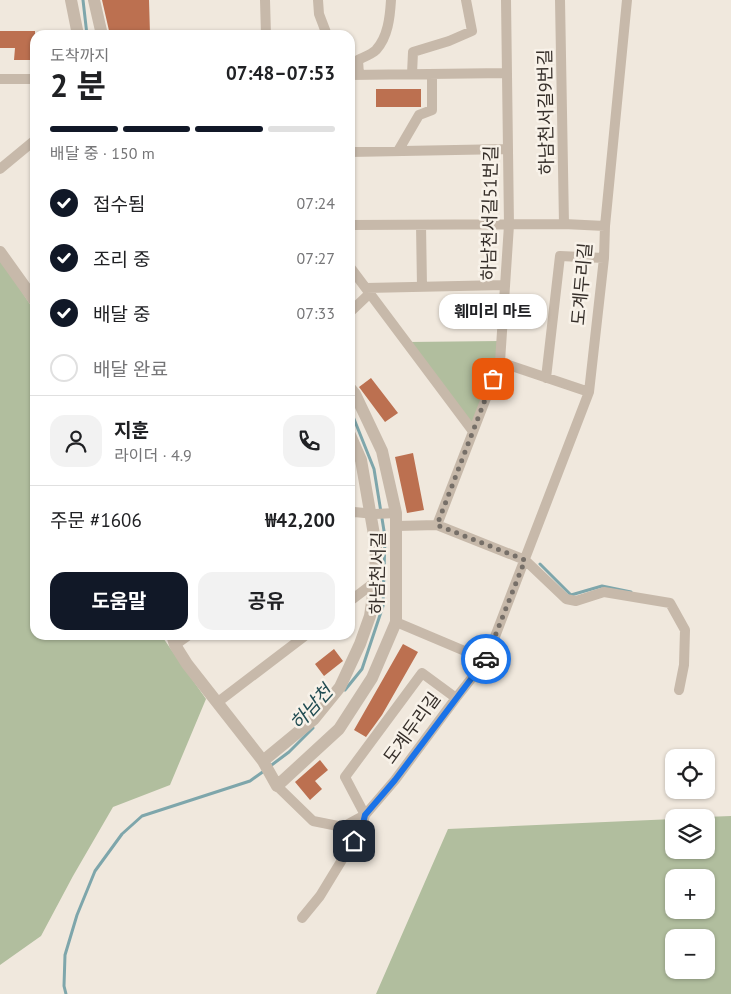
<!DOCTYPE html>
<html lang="ko">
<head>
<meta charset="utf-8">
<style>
	body { margin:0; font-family:"PT Sans","Noto Sans KR",sans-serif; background:#f2f2f2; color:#202124; height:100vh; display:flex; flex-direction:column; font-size:19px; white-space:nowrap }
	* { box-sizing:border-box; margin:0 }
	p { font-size:16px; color:#757577 }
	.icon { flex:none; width:28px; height:28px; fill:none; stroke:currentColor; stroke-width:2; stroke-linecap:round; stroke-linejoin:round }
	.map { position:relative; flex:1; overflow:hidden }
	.side { position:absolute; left:30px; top:30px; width:325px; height:610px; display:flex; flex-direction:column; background:#fff; border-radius:15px; box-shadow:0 1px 4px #0004 }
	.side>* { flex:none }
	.buttons { position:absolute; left:665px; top:749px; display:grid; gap:10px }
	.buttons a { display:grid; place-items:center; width:50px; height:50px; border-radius:10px; background:#fff; box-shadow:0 1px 4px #0004; font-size:25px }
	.pin { position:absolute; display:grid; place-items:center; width:42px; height:42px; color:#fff; margin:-21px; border-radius:10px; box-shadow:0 2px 8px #0006 }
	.courier { position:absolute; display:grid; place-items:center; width:50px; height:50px; margin:-25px; border:4px solid #1a73e8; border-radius:50%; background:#fff; color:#222; box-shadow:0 1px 6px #0007 }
	.bubble { position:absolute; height:35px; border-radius:15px; background:#fff; box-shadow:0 1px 4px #0004; font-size:16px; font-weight:700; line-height:35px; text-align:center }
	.head em { font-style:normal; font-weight:700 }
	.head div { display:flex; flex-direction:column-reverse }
	.head { display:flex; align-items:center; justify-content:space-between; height:85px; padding:0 20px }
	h1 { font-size:32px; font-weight:700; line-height:38px }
	.bar { display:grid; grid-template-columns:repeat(4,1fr); gap:8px 5px; align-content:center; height:60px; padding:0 20px }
	.bar i { height:6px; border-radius:4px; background:#e0e0e0 }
	.bar .current { background:#111827 }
	.bar p { grid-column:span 4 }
	.line { display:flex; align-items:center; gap:12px; padding:0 20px; border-top:1px solid #e0e0e0 }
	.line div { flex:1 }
	.round { display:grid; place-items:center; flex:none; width:52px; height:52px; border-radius:15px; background:#f2f2f2 }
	ol { padding:0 20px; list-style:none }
	li { display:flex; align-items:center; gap:15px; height:55px }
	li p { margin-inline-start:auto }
	li .icon { padding:5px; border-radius:50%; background:#111827; color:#fff; stroke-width:4 }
	li:last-child { color:#757577 }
	li i { width:28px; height:28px; border:2px solid #e0e0e0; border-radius:50% }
	.action { display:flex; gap:10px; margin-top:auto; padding:10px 20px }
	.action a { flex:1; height:58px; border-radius:15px; background:#111827; color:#fff; font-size:20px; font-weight:700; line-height:58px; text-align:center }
	.action a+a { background:#f2f2f2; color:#202124 }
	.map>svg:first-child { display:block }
</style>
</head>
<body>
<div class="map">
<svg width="731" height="994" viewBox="0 0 731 994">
	<rect width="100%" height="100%" fill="#f0e8dd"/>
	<path fill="#b1be9e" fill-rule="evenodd" d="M0,258L35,312V635H161L206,699L170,785L113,807L73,876L41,936L0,965Z
		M500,341L498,362L472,428L408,342Z
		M731,816V994H376L448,829L674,819V850H706L705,817ZM674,878H706V910H674ZM674,938H706V970H674Z"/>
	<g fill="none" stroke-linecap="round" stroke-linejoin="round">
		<path stroke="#7ea6ab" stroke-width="3" d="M83,0L87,35
			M540,564L571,595L602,586L631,592
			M345,690L362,669L383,606L385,537L374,469L350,409
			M269,767L289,752L313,728
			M66,994L64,986L65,955L77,915L95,871L122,834L142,816L250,781L264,771"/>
	</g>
	<path fill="#bc7050" d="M102,0H149L150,34L110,35Z
		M0,31H35V60H14L15,48H0Z
		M376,89H421V107H376Z
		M371,378L398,413L385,422L359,387Z
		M413,453L424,510L407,513L395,457Z
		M403,644L418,652L382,715L366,737L354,730Z
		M334,649L343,661L324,676L315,664Z
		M320,760L328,770L315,781L322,789L310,800L295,782Z"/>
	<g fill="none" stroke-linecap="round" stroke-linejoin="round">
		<path stroke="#c7b9aa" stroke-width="10" d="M265,0L266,35
			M318,0L319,14L327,35
			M560,0L564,224
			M412,74L413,52L449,41L472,31L466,0
			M350,75L507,73
			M359,75L358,60C364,57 372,54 376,50C388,37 390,17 391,0
			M0,79H35
			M398,151L419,115L432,110V74
			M350,152L508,149
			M0,169L35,140
			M350,225L564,224L605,226
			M421,225L422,286
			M350,267L472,430
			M366,288L505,285
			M350,312L370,293
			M500,362L589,392
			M546,378L560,256L604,258
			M350,515L354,512L375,514L396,513
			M437,525L525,560L566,599L576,601L604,592L670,603L685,630L684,665L679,690
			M397,526L437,525L500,362L509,225L506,0
			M350,601L375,582
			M396,622L486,660
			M175,645L189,635
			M218,702L306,635
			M277,786L313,821L343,827L365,815L395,780L456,698L486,660L589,392L604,258L605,226L627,0
			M302,918L320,896L362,827L365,815L345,777L422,673L456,698"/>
		<path stroke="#c7b9aa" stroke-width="12" d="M71,0L78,35
			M94,0L102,35
			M0,252L35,301
			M172,635L175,645L187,664L263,761L277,786L339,729L372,678L396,622V513L382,451L355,394L350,388
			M263,761L314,719L340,687L360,644L370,616L375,582L376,546L361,460L350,435"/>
	</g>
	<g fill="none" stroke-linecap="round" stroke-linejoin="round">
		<path stroke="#766f68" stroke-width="5" stroke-dasharray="0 9" d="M486,659L525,560L437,525L493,379"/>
		<path stroke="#1a73e8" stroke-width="6" d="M354,841L362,828L365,815L395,780L486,659"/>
	</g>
	<g text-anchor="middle" stroke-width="5" stroke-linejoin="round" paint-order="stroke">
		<g font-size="18" fill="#352e29" stroke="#f8f2e9">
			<text transform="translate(546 112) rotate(-91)" y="6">하남천서길9번길</text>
			<text transform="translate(490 213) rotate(-89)" y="6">하남천서길51번길</text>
			<text transform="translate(582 284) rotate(-85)" y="6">도계두리길</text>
			<text transform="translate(378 573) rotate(-89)" y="6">하남천서길</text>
			<text transform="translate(412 728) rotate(-54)" y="6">도계두리길</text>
		</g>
		<g font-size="19" font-style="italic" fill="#224d53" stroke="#f8f2e9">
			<text transform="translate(311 707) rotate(-48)" y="7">하남천</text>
		</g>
	</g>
</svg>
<div class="buttons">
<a><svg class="icon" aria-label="locate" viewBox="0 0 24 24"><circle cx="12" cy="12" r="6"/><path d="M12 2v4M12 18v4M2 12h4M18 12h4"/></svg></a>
<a><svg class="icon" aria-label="layers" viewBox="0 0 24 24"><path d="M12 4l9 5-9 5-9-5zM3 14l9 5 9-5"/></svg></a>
<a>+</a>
<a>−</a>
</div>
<div class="pin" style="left:493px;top:379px;background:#ea580c"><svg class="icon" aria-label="bag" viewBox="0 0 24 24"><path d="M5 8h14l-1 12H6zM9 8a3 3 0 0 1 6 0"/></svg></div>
<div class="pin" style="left:354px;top:841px;background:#1f2937"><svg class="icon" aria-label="home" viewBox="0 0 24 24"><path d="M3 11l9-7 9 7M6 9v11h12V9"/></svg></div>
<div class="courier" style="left:486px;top:659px"><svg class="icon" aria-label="car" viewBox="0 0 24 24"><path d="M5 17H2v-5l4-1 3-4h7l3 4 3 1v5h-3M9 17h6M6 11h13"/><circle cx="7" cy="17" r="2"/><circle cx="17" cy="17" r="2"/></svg></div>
<div class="bubble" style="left:439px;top:294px;width:108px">훼미리 마트</div>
<section class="side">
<div class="head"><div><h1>2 분</h1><p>도착까지</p></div><em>07:48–07:53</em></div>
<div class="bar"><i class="current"></i><i class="current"></i><i class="current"></i><i></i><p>배달 중 · 150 m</p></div>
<ol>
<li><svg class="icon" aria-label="check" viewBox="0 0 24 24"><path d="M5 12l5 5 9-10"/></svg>접수됨<p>07:24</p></li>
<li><svg class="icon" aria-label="check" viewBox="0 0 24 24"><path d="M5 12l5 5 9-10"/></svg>조리 중<p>07:27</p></li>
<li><svg class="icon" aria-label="check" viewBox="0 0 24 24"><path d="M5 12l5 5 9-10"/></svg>배달 중<p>07:33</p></li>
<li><i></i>배달 완료</li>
</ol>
<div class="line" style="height:90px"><a class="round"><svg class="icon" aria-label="person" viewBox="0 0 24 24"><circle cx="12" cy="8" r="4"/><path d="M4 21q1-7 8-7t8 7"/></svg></a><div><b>지훈</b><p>라이더 · 4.9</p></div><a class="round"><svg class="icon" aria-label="phone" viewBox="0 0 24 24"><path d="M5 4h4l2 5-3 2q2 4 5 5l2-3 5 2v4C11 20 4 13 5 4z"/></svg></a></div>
<div class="line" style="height:65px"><div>주문 #1606</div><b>₩42,200</b></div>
<div class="action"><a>도움말</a><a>공유</a></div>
</section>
</div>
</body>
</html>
